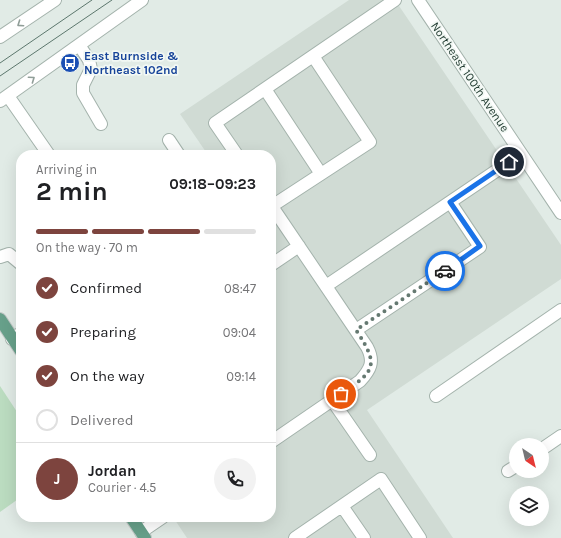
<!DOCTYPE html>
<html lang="en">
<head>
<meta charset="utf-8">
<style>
	body { margin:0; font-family:Karla,sans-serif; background:#f2f2f2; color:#202124; height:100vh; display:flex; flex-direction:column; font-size:15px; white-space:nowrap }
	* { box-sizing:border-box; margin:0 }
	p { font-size:13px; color:#757577 }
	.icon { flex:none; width:22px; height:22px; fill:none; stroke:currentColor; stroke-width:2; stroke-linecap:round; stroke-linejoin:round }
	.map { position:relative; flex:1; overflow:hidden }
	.sheet { position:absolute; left:16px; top:150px; width:260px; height:372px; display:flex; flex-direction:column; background:#fff; border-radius:16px; box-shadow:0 4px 16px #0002 }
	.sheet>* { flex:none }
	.needle { width:26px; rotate:145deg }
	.tools { position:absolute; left:509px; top:438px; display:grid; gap:8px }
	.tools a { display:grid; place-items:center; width:40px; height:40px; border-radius:50%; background:#fff; box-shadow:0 4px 16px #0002; font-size:20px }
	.pin { position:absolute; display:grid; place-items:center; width:34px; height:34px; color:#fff; margin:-17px; border:2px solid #fff; border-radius:50%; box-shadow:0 1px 4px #0007 }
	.courier { position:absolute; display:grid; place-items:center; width:40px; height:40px; margin:-20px; border:3px solid #1a73e8; border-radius:50%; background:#fff; color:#222; box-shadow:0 1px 5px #0007 }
	.overview em { font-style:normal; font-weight:700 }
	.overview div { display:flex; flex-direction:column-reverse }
	.overview { display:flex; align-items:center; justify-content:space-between; height:68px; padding:0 20px }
	h1 { font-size:26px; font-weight:700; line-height:30px }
	.bar { display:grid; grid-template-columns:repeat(4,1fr); gap:6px 4px; align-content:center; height:48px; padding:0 20px }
	.bar i { height:5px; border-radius:3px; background:#e0e0e0 }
	.bar .current { background:#7d443e }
	.bar p { grid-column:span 4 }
	.line { display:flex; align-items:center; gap:10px; padding:0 20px; border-top:1px solid #e0e0e0 }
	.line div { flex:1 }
	.round { display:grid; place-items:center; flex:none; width:42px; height:42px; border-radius:21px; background:#f2f2f2 }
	ol { padding:0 20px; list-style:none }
	li { display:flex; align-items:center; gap:12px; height:44px }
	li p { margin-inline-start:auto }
	li .icon { padding:4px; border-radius:50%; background:#7d443e; color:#fff; stroke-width:4 }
	li:last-child { color:#757577 }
	li i { width:22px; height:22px; border:2px solid #e0e0e0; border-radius:50% }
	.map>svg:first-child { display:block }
</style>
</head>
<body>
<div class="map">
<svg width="561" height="538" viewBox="0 0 561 538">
	<rect width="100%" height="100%" fill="#e1ebe6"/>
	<path fill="#d0dbd4" d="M349,0H395L561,245V279L367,410L453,538H187L173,517H271V155H208L180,114Z"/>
	<path fill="#bbdcc0" d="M0,386L21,418V497L0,512Z"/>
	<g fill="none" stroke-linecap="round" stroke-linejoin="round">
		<g stroke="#a4b3ac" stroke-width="14">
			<path id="minor" d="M418,0L561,213
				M0,37L55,0
				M79,45L89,60L91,69L83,85V93L101,124
				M265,89L321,174
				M8,96L49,155
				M0,101L142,0
				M169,140L179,155
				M237,155L215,123L395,0
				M271,205L367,347C375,362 370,370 360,381L271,442
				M272,206L370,142L313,56
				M0,257L9,254L21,264
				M271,265L299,246
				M326,286L521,154
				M356,330L480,247L450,202
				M12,339L21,333
				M436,396L561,310
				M332,400L370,455
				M542,449L561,436
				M508,471L516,466
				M342,506L364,538
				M141,532L163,517
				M295,538L381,479L420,538"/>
		</g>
		<g stroke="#c1c8c6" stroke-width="14">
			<path id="major" d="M0,319L21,351
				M131,517L145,538"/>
		</g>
		<use href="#minor" stroke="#fff" stroke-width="12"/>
		<use href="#major" stroke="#67a08a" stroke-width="12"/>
		<path stroke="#5c776d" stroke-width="1" d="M0,63L92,0
			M0,76L112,0"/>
	</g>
	<defs><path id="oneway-chevron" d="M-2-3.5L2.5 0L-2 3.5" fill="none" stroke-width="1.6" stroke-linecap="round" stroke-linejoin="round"/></defs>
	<g stroke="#909e98">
		<use href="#oneway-chevron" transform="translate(20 24) rotate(146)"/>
		<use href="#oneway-chevron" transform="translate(32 79) rotate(-35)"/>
	</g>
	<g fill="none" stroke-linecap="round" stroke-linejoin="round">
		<path stroke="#657971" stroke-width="4" stroke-dasharray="0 7.2" d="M341,394C375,371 380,366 356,330L445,271"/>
		<path stroke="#1a73e8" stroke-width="5" d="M445,271L480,246L450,202L509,162"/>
	</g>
	<defs>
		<g id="bus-disc" transform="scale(1)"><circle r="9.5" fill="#1a4fb4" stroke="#f2f8f4"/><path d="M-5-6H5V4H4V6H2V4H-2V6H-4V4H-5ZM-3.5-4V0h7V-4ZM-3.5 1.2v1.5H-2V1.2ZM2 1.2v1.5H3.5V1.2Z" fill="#fff"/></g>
	</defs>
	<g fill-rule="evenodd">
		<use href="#bus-disc" x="70" y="63"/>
	</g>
	<g text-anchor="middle" stroke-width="3.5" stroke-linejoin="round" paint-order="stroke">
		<g font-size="12" font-weight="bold" fill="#164399" stroke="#f2f8f4" text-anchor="start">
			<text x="84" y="60">East Burnside &amp;<tspan x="84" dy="14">Northeast 102nd</tspan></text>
		</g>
		<g font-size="12" fill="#223c32" stroke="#f2f8f4">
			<text transform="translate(470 77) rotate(56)" y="4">Northeast 100th Avenue</text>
		</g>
	</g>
</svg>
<div class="tools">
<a><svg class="needle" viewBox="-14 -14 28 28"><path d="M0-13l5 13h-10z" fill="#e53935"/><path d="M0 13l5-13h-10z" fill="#757577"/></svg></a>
<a><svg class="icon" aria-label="layers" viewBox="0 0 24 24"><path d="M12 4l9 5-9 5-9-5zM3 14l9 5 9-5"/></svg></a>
</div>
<div class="pin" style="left:341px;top:394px;background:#ea580c"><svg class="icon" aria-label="bag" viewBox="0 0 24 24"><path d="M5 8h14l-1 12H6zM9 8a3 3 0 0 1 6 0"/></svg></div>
<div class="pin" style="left:509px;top:162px;background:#1f2937"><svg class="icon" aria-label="home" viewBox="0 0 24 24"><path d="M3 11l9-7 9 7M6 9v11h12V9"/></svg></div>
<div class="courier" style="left:445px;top:271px"><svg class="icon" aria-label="car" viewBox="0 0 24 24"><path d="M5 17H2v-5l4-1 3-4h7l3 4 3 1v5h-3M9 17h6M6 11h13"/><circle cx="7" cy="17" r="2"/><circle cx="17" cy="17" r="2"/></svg></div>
<section class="sheet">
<div class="overview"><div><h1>2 min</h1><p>Arriving in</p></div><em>09:18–09:23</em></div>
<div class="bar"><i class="current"></i><i class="current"></i><i class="current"></i><i></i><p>On the way · 70 m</p></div>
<ol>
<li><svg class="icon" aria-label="check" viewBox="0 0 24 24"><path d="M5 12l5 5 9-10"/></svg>Confirmed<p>08:47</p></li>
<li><svg class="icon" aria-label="check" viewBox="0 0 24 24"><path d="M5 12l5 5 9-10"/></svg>Preparing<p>09:04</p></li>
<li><svg class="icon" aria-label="check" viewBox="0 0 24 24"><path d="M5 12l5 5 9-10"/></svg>On the way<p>09:14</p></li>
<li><i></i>Delivered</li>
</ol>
<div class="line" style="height:72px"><b class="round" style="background:#7d443e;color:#fff">J</b><div><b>Jordan</b><p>Courier · 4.5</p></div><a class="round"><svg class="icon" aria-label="phone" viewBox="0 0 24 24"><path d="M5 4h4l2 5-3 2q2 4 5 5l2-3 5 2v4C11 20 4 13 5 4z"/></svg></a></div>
</section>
</div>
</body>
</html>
